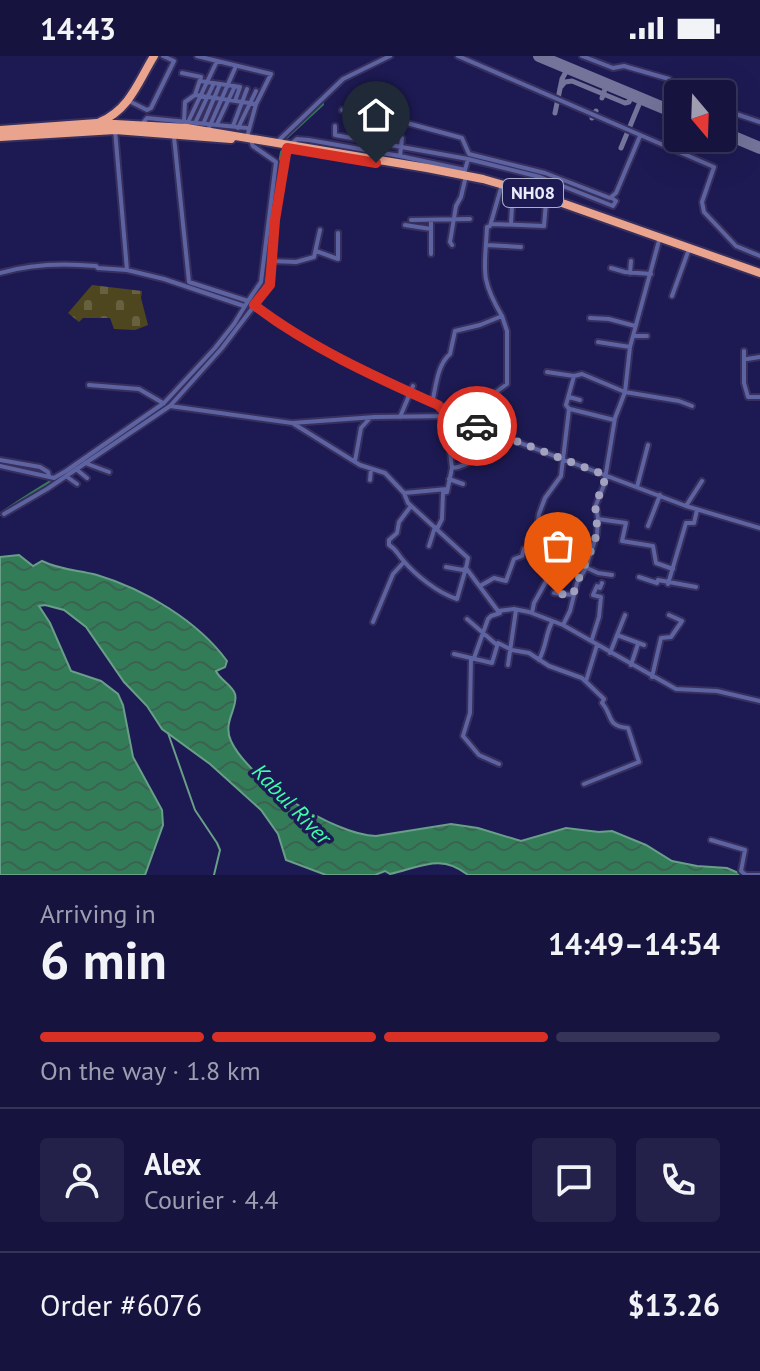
<!DOCTYPE html>
<html lang="en">
<head>
<meta charset="utf-8">
<style>
	body { margin:0; font-family:"PT Sans",sans-serif; background:#232149; color:#f1f3f6; height:100vh; display:flex; flex-direction:column; font-size:30px; white-space:nowrap }
	* { box-sizing:border-box; margin:0 }
	p { font-size:26px; color:#9e9eb0 }
	.icon { flex:none; width:44px; height:44px; fill:none; stroke:currentColor; stroke-width:2; stroke-linecap:round; stroke-linejoin:round }
	.map { position:relative; height:819px; overflow:hidden }
	.details { display:flex; flex-direction:column; background:#16143e; flex:1 }
	.details>* { flex:none }
	.needle { width:52px; rotate:161deg }
	.buttons { position:absolute; left:664px; top:24px; display:grid; gap:16px }
	.buttons a { display:grid; place-items:center; width:72px; height:72px; border-radius:8px; background:#16143e; box-shadow:0 8px 32px #0002,0 0 0 2px #353358; font-size:40px }
	.pin { position:absolute; display:grid; place-items:center; width:68px; height:68px; color:#fff; margin:-82px -34px; border-radius:50% 50% 50% 0; rotate:-45deg; box-shadow:0 0 8px #0007 }
	.pin .icon { rotate:45deg }
	.courier { position:absolute; display:grid; place-items:center; width:80px; height:80px; margin:-40px; border:6px solid #d93025; border-radius:50%; background:#fff; color:#222; box-shadow:0 2px 10px #0007 }
	.head em { font-style:normal; font-weight:600 }
	.head div { display:flex; flex-direction:column-reverse }
	.head { display:flex; align-items:center; justify-content:space-between; height:136px; padding:0 40px }
	h1 { font-size:52px; font-weight:600; line-height:60px }
	.bar { display:grid; grid-template-columns:repeat(4,1fr); gap:12px 8px; align-content:center; height:96px; padding:0 40px }
	.bar i { height:10px; border-radius:6px; background:#353358 }
	.bar .active { background:#d93025 }
	.bar p { grid-column:span 4 }
	.line { display:flex; align-items:center; gap:20px; padding:0 40px; border-top:2px solid #353358 }
	.line div { flex:1 }
	.round { display:grid; place-items:center; flex:none; width:84px; height:84px; border-radius:8px; background:#232149 }
	.status { display:flex; justify-content:space-between; align-items:center; height:56px; padding:0 40px; background:#16143e; direction:ltr }
	.status svg { height:22px; fill:currentColor }
	.map>svg:first-child { display:block }
</style>
</head>
<body>
<div class="status"><b>14:43</b><svg viewBox="0 0 49 12"><path d="M0 12V9h3v3zM5 12V6h3v6zM10 12V3h3v9zM15 12V0h3v12zM26 1h20v11H26zM47 4h2v5h-2z"/></svg></div>
<div class="map">
<svg width="760" height="819" viewBox="0 0 760 819">
	<defs>
		<pattern id="cemetery-stones" width="16" height="16" patternUnits="userSpaceOnUse" patternTransform="scale(2)"><rect width="16" height="16" fill="#4d461f"/><path d="M2 7V4a2 2 0 0 1 4 0v3zM10 15v-3a2 2 0 0 1 4 0v3z" fill="#676140"/></pattern>
		<pattern id="water-waves" width="16" height="10" patternUnits="userSpaceOnUse" patternTransform="scale(2)"><rect width="16" height="10" fill="#327d58"/><path d="M0 5q4-4 8 0t8 0" fill="none" stroke="#3c6252"/></pattern>
	</defs>
	<rect width="100%" height="100%" fill="#1d1a53"/>
	<path fill="url(#cemetery-stones)" d="M92,229L142,235L141,242L148,269L135,274L114,273L110,262H83L79,266L68,257Z"/>
	<path fill="url(#water-waves)" stroke="#699e89" stroke-width="2" d="M19,499L33,510L42,505C60,514 78,514 97,519C144,533 198,565 227,605L225,611L216,615C220,624 232,629 235,638C239,651 222,666 231,685C249,724 334,779 376,780L451,768L478,772L521,785L566,772L599,776L612,775L646,789L672,805L697,810L727,812L743,819H468C441,797 421,811 390,818L385,815L375,819H326L286,804L278,778L261,754L210,708L162,673L147,650L124,626L86,571L64,554L45,549L39,550L50,567L71,615L101,625L118,638L123,649L133,701L162,754L163,769L145,819H0V501Z"/>
	<g fill="none" stroke-linecap="round" stroke-linejoin="round">
		<path stroke="#699e89" stroke-width="2" d="M168,677L195,754L217,787L220,794L214,819"/>
		<path stroke="#327d58" stroke-width="4" d="M284,83L322,48
			M156,355L172,343L222,287L265,226L272,150L282,96
			M0,407L47,417
			M1,458C20,445 39,433 59,421"/>
		<path stroke="#74739a" stroke-width="5" d="M560,32L565,26L572,25L625,47L629,46L632,38
			M602,42L606,30L609,29
			M555,57L562,23L568,12
			M592,62L596,55
			M621,92L640,46L646,44"/>
		<path stroke="#74739a" stroke-width="12" d="M539,0L678,58
			M722,76L760,92"/>
		<g stroke="#372f5d" stroke-width="8">
			<path id="minor" d="M197,0L271,18L256,48L247,81
				M458,0L714,111L702,146L704,156L736,190L760,200
				M582,0L613,12L624,10L669,23L668,36L678,43
				M182,17L201,21L195,39
				M200,25L240,31L235,45
				M129,45L147,54L151,52L174,5L163,0
				M342,54L385,61L462,82L469,98L545,117L610,142L616,137L640,80
				M722,56L736,58L760,66
				M189,64L217,5
				M196,65L214,27
				M184,66L185,46L195,39L256,48
				M204,66L220,28
				M142,68L147,62L247,72
				M217,68L235,30
				M233,70L247,33
				M335,70V79L468,103
				M238,72L256,35
				M115,74L127,214
				M208,74L236,10
				M174,81L189,226L248,245L261,226L276,106L253,90L251,85
				M277,86L343,23L390,0
				M291,88L297,83L309,84L400,100L402,82L383,71L391,39
				M400,100L465,114L468,103L540,121L613,150L616,145L612,142
				M411,164L470,163
				M511,167L513,135
				M492,168L544,170L546,146
				M405,169L431,173
				M452,189L450,186L456,150L461,141L465,124
				M486,189L521,191
				M316,195L338,203V177
				M431,198V164
				M271,205L296,206L314,201L320,174
				M611,212L625,216L651,218
				M0,217C30,208 65,207 96,210L98,212L127,214L164,223L244,250
				M630,217L631,205
				M672,240L689,193
				M254,250L280,269L333,299L438,349L449,360
				M590,262L609,263L635,270
				M633,280H647
				M598,286L630,291
				M744,295V327L748,341H760
				M747,303L760,301
				M547,316L574,320L582,318L625,336L679,345L692,350
				M89,329L139,333L163,347
				M569,341L580,344
				M432,347C436,331 437,309 450,298L455,275L480,269L502,260C479,221 485,214 487,171L490,170L501,132
				M170,350L292,367L375,361L449,360L686,450L760,472
				M570,353L614,364
				M400,361L413,330
				M468,367L472,352L488,355L492,339L507,328V275L502,260
				M294,368L360,409L385,417L404,437L408,447L468,502L466,512L498,555L514,553L529,556L563,569L676,633L717,635L760,645
				M0,404L40,411L48,416L49,420
				M355,405L361,372L369,363
				M85,407L109,416
				M0,410L54,422L66,415L164,347L215,292L234,268L248,245
				M452,412C472,410 487,394 494,376
				M76,413L87,422
				M66,420L77,428
				M449,423L463,428
				M370,424L371,413
				M637,431L648,389
				M404,437L447,433
				M411,450L399,466L397,477L389,484V489C396,493 397,497 402,503C415,519 438,537 457,543L466,512L463,514L446,511
				M686,450L702,425
				M4,458L47,433L170,350L222,292L270,229L275,164L288,89
				M539,463L568,469
				M598,463L626,467L622,485L653,490L656,507L673,513
				M648,470L660,439
				M437,473L442,463L443,437L447,436L452,412L450,396L454,394L457,362
				M429,490L435,471
				M585,511L598,517L612,519
				M639,521L657,527L658,524L696,531
				M668,528L686,467H694L697,454
				M480,530L494,522L506,525L514,503L522,500L524,493L529,494L534,490L539,458L545,442L561,420L569,353L566,349L574,320
				M554,537L573,539
				M532,557L534,547L549,520
				M467,563L497,589
				M373,566L393,518L404,506
				M563,569L570,555L577,527L586,512L597,478L598,463L596,449L604,429L615,362L625,336L630,291L660,181
				M617,579L644,589
				M592,583L599,561L601,541L593,539L597,530L600,532L602,527
				M610,597L625,559
				M454,598L471,602
				M474,602L488,563L491,560L500,557
				M539,604C547,588 545,580 552,566
				M508,609L516,554
				M631,609L638,588
				M652,621L661,582L671,581L682,565L669,559
				M586,625L597,589
				M499,708L479,699L463,680L470,657L471,602L492,607L498,587L512,594L529,597L549,610L582,622L604,643L602,647C613,659 606,670 628,672L639,706L584,728
				M711,784L745,794L741,815L746,819H760"/>
		</g>
		<g stroke="#372f5d" stroke-width="12">
			<path id="highway" d="M100,66C130,53 138,26 154,0
				M0,74L97,67L187,72L427,112L483,123L548,142L760,217
				M0,81L115,74L231,83"/>
		</g>
		<use href="#minor" stroke="#5d62a1" stroke-width="4"/>
		<use href="#highway" stroke="#eaa48d" stroke-width="8"/>
	</g>
	<g fill="none" stroke-linecap="round" stroke-linejoin="round">
		<path stroke="#a2a2c0" stroke-width="8" stroke-dasharray="0 14.4" d="M477,370L605,419C604,434 598,438 596,449C594,458 599,469 596,480C590,501 579,518 573,539L558,538"/>
		<path stroke="#d93025" stroke-width="10" d="M376,107L287,92L275,164L270,229L254,249C309,291 375,321 438,349L449,360L477,370"/>
	</g>
	<g text-anchor="middle" stroke-width="7" stroke-linejoin="round" paint-order="stroke">
		<rect fill="#1d1a53" stroke="#acadc9" stroke-width="2" x="503" y="123" width="60" height="28" rx="6"/>
		<g font-size="18" font-weight="bold" fill="#eaecfb">
			<text x="533" y="143">NH08</text>
		</g>
		<g font-size="22" font-style="italic" fill="#3efeab" stroke="#1d1a53">
			<text transform="translate(292 748) rotate(46)" y="8">Kabul River</text>
		</g>
	</g>
</svg>
<div class="buttons">
<a><svg class="needle" viewBox="-14 -14 28 28"><path d="M0-13l5 13h-10z" fill="#e53935"/><path d="M0 13l5-13h-10z" fill="#9e9eb0"/></svg></a>
</div>
<div class="pin" style="left:558px;top:538px;background:#ea580c"><svg class="icon" aria-label="bag" viewBox="0 0 24 24"><path d="M5 8h14l-1 12H6zM9 8a3 3 0 0 1 6 0"/></svg></div>
<div class="pin" style="left:376px;top:107px;background:#1f2937"><svg class="icon" aria-label="home" viewBox="0 0 24 24"><path d="M3 11l9-7 9 7M6 9v11h12V9"/></svg></div>
<div class="courier" style="left:477px;top:370px"><svg class="icon" aria-label="car" viewBox="0 0 24 24"><path d="M5 17H2v-5l4-1 3-4h7l3 4 3 1v5h-3M9 17h6M6 11h13"/><circle cx="7" cy="17" r="2"/><circle cx="17" cy="17" r="2"/></svg></div>
</div>
<section class="details">
<div class="head"><div><h1>6 min</h1><p>Arriving in</p></div><em>14:49–14:54</em></div>
<div class="bar"><i class="active"></i><i class="active"></i><i class="active"></i><i></i><p>On the way · 1.8 km</p></div>
<div class="line" style="height:144px"><a class="round"><svg class="icon" aria-label="person" viewBox="0 0 24 24"><circle cx="12" cy="8" r="4"/><path d="M4 21q1-7 8-7t8 7"/></svg></a><div><b>Alex</b><p>Courier · 4.4</p></div><a class="round"><svg class="icon" aria-label="chat" viewBox="0 0 24 24"><path d="M4 5h16v11H9l-5 4z"/></svg></a><a class="round"><svg class="icon" aria-label="phone" viewBox="0 0 24 24"><path d="M5 4h4l2 5-3 2q2 4 5 5l2-3 5 2v4C11 20 4 13 5 4z"/></svg></a></div>
<div class="line" style="height:104px"><div>Order #6076</div><b>$13.26</b></div>
</section>
</body>
</html>
